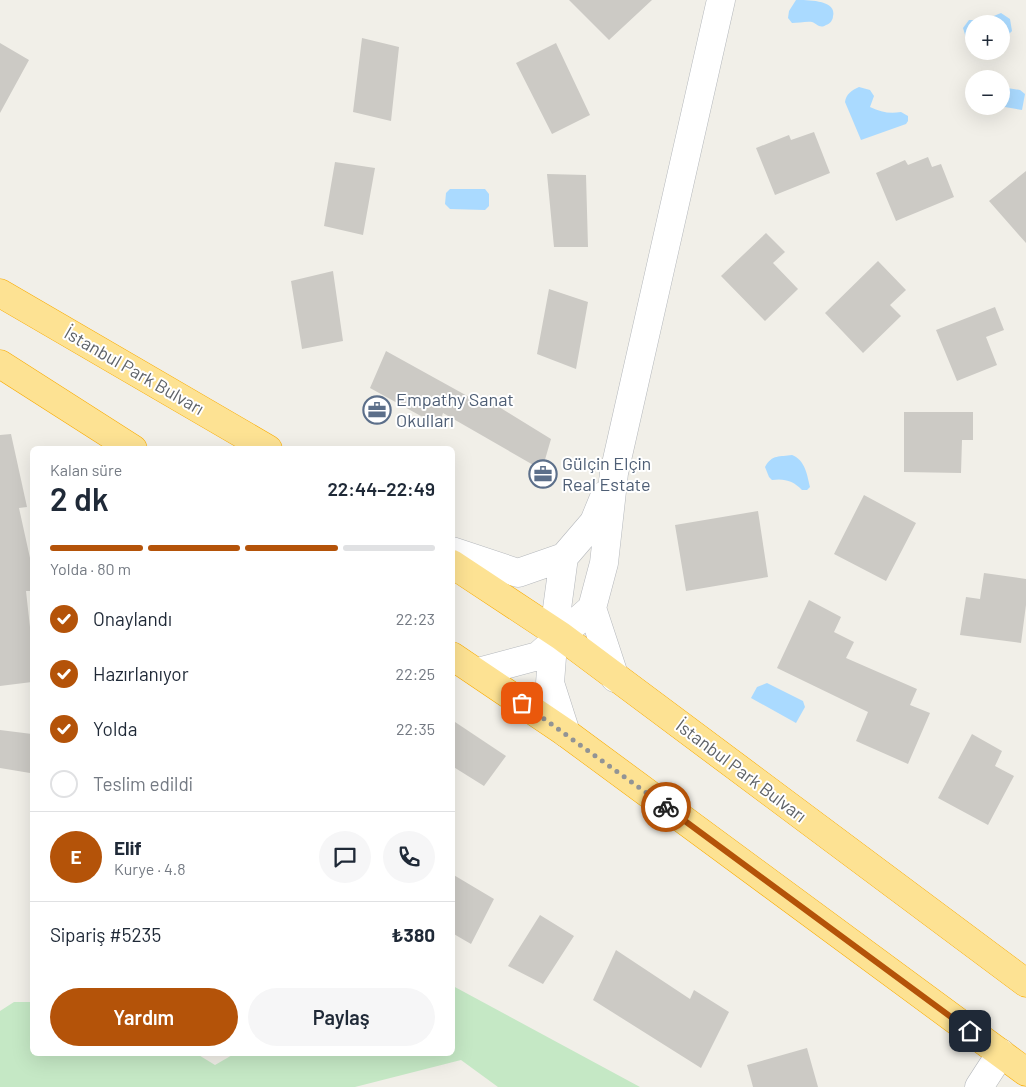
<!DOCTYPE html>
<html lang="tr">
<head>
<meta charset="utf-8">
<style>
	body { margin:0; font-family:Barlow,sans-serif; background:#f6f6f7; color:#1f2937; height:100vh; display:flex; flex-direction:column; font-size:19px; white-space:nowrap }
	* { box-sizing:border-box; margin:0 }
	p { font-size:16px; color:#747a83 }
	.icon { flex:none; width:28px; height:28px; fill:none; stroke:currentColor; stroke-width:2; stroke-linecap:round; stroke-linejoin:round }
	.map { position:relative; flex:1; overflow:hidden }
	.side { position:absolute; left:30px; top:446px; width:425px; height:610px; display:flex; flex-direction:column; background:#fff; border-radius:8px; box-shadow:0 5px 20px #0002 }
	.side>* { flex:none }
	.fabs { position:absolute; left:965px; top:15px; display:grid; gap:10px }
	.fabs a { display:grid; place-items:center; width:45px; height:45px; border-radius:50%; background:#fff; box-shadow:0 5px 20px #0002; font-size:25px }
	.pin { position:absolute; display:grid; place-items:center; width:42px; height:42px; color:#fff; margin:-21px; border-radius:10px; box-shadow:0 2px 8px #0006 }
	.courier { position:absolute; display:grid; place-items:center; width:50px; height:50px; margin:-25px; border:4px solid #b45309; border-radius:50%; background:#fff; color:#222; box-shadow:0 1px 6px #0007 }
	.overview em { font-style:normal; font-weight:600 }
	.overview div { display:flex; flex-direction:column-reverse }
	.overview { display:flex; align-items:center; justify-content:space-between; height:85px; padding:0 20px }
	h1 { font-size:32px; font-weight:600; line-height:38px }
	.bar { display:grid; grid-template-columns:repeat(4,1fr); gap:8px 5px; align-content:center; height:60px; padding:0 20px }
	.bar i { height:6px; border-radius:4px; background:#e0e1e3 }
	.bar .active { background:#b45309 }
	.bar p { grid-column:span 4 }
	.line { display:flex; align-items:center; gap:12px; padding:0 20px; border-top:1px solid #e0e1e3 }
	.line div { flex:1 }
	.round { display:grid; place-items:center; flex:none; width:52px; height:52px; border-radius:26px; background:#f6f6f7 }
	ol { padding:0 20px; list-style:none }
	li { display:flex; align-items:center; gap:15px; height:55px }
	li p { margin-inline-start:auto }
	li .icon { padding:5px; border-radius:50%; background:#b45309; color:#fff; stroke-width:4 }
	li:last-child { color:#747a83 }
	li i { width:28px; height:28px; border:2px solid #e0e1e3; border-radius:50% }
	.button { display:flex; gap:10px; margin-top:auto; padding:10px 20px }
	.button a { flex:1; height:58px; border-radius:30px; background:#b45309; color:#fff; font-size:20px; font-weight:600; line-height:58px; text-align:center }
	.button a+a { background:#f6f6f7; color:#1f2937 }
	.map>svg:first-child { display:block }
</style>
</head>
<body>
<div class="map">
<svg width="1026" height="1087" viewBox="0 0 1026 1087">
	<rect width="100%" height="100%" fill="#f1efe8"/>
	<path fill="#c5e8c5" d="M453,986L640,1087H498L461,1060L355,1087H0V1011L14,1002H32V1054H197L215,1065L234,1054H452Z"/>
	<path fill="#aadaff" d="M796,0C808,0 837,0 833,16C833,20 830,24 826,25C820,29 817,24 812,22C807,21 798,23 792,23L788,18L789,11Z
		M1001,13L1010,19L1012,31L1007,36L1001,37V24H974V42L966,38L963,28L969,20H984Z
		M859,87L870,90L874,96L870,107C881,112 889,114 901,112L908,116V121L906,124L861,140L845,102C846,94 852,90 859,87Z
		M1001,87L1020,90L1025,94L1022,110L999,106H1001Z
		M450,189H485L489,194V206L485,210L450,209L445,204L446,193Z
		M792,455C805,460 807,474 810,487L807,490H802C794,481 784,478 772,480L769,477L765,467C772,454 780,457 792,455Z
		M767,683L803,701L805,707L796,723L751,698L757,687Z"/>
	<path fill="#cccac5" d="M569,0H652L609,40Z
		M362,38L399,47L391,121L353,112Z
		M0,43L29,60L0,113Z
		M556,43L590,115L552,134L516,63Z
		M814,132L830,173L775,195L756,148L789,135L791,140Z
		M928,157L932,167L941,164L954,197L896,221L876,173L905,160L908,165Z
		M335,162L375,168L363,235L324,226Z
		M1026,171V243L989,201Z
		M547,174L586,175L588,247H554Z
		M766,233L785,252L773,263L798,289L765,321L721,276Z
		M878,261L906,290L890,305L901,316L863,353L825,313Z
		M333,271L343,341L302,349L291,281Z
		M549,289L588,302L576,369L537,354Z
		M995,307L1004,330L986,337L997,365L957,381L936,330Z
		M386,351L489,408L491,402L551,439L542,470L443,413L439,426L370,388Z
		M904,412H973V440H962L961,473L904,472Z
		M11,434L27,507L19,508L32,567V591H26L32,645V682L0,686V435Z
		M864,495L916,523L886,581L834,554Z
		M758,511L768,577L686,591L675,525Z
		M984,573L1026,579V605L1021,643L960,635L966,597L980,599Z
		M809,600L841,617L834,632L854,642L846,658L917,689L910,705L930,713L908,764L856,741L868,712L777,668Z
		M452,720L506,756L484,786L452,766Z
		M0,730L32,734L30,773L0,768Z
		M972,734L1002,751L995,766L1014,776L988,825L938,798Z
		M452,874L494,899L471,944L452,933Z
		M540,915L574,936L543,984L508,966Z
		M616,950L690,999L694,990L729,1012L701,1068L593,1000Z
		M807,1048L818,1087H753L747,1065Z"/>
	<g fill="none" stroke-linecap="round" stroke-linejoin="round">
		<g stroke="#b5b8bc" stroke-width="29">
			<path id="minor" d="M452,551L518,573L564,557L594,522L605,495
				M564,557L554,631L550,683L566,733
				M478,672L538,656L592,608
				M615,678L592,608L604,563L614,473L721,0
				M979,1087L1001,1053"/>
		</g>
		<g stroke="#f9ab00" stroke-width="29">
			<path id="highway" d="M0,293L268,449
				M0,364L133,449
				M452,564L561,636L1026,983
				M452,656L566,733L1026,1072"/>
		</g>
		<use href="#minor" stroke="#fff" stroke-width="28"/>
		<use href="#highway" stroke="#fde293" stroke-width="28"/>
	</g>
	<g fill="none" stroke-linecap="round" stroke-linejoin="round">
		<path stroke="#929495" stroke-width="5" stroke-dasharray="0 9" d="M522,703L666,807"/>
		<path stroke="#b45309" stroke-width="6" d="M666,807L970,1031"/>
	</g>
	<defs>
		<g id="office-ring" transform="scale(1.4375)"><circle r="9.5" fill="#fff" stroke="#5c6f8a" stroke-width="1.5"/><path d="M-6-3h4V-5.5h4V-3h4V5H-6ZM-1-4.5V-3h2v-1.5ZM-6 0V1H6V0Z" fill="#5c6f8a"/></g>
	</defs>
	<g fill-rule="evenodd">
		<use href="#office-ring" x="377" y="410"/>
		<use href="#office-ring" x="543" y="474"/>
	</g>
	<g text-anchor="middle" stroke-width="4" stroke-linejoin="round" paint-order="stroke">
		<g font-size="18" fill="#5f6368" stroke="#fff">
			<text transform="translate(134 371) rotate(30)" y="6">İstanbul Park Bulvarı</text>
			<text transform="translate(741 771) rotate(37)" y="6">İstanbul Park Bulvarı</text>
		</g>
		<g font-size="18" fill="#4e5e75" stroke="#fff" text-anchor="start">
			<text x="396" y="406">Empathy Sanat<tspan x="396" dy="21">Okulları</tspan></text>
			<text x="562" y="470">Gülçin Elçin<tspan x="562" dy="21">Real Estate</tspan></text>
		</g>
	</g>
</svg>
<div class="fabs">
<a>+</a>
<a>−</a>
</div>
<div class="pin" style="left:522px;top:703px;background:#ea580c"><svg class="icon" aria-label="bag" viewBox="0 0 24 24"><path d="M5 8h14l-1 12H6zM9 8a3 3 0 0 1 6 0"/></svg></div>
<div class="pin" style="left:970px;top:1031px;background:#1f2937"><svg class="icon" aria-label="home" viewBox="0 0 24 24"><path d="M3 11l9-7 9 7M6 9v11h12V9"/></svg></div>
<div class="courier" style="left:666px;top:807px"><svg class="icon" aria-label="bike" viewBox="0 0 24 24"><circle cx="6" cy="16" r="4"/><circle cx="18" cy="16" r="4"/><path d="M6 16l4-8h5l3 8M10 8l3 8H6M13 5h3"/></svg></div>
<section class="side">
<div class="overview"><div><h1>2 dk</h1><p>Kalan süre</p></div><em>22:44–22:49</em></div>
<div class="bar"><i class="active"></i><i class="active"></i><i class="active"></i><i></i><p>Yolda · 80 m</p></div>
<ol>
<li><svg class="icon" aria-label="check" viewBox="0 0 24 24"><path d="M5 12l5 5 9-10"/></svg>Onaylandı<p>22:23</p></li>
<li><svg class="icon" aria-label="check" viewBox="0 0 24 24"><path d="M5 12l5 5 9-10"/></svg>Hazırlanıyor<p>22:25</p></li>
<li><svg class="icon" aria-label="check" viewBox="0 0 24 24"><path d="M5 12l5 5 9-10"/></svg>Yolda<p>22:35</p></li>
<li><i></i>Teslim edildi</li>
</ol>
<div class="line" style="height:90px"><b class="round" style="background:#b45309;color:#fff">E</b><div><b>Elif</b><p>Kurye · 4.8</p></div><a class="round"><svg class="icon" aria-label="chat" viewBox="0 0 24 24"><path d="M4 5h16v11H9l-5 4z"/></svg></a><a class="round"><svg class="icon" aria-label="phone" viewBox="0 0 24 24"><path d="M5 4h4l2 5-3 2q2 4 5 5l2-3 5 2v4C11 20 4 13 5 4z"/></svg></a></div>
<div class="line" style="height:65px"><div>Sipariş #5235</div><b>₺380</b></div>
<div class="button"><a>Yardım</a><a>Paylaş</a></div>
</section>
</div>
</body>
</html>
